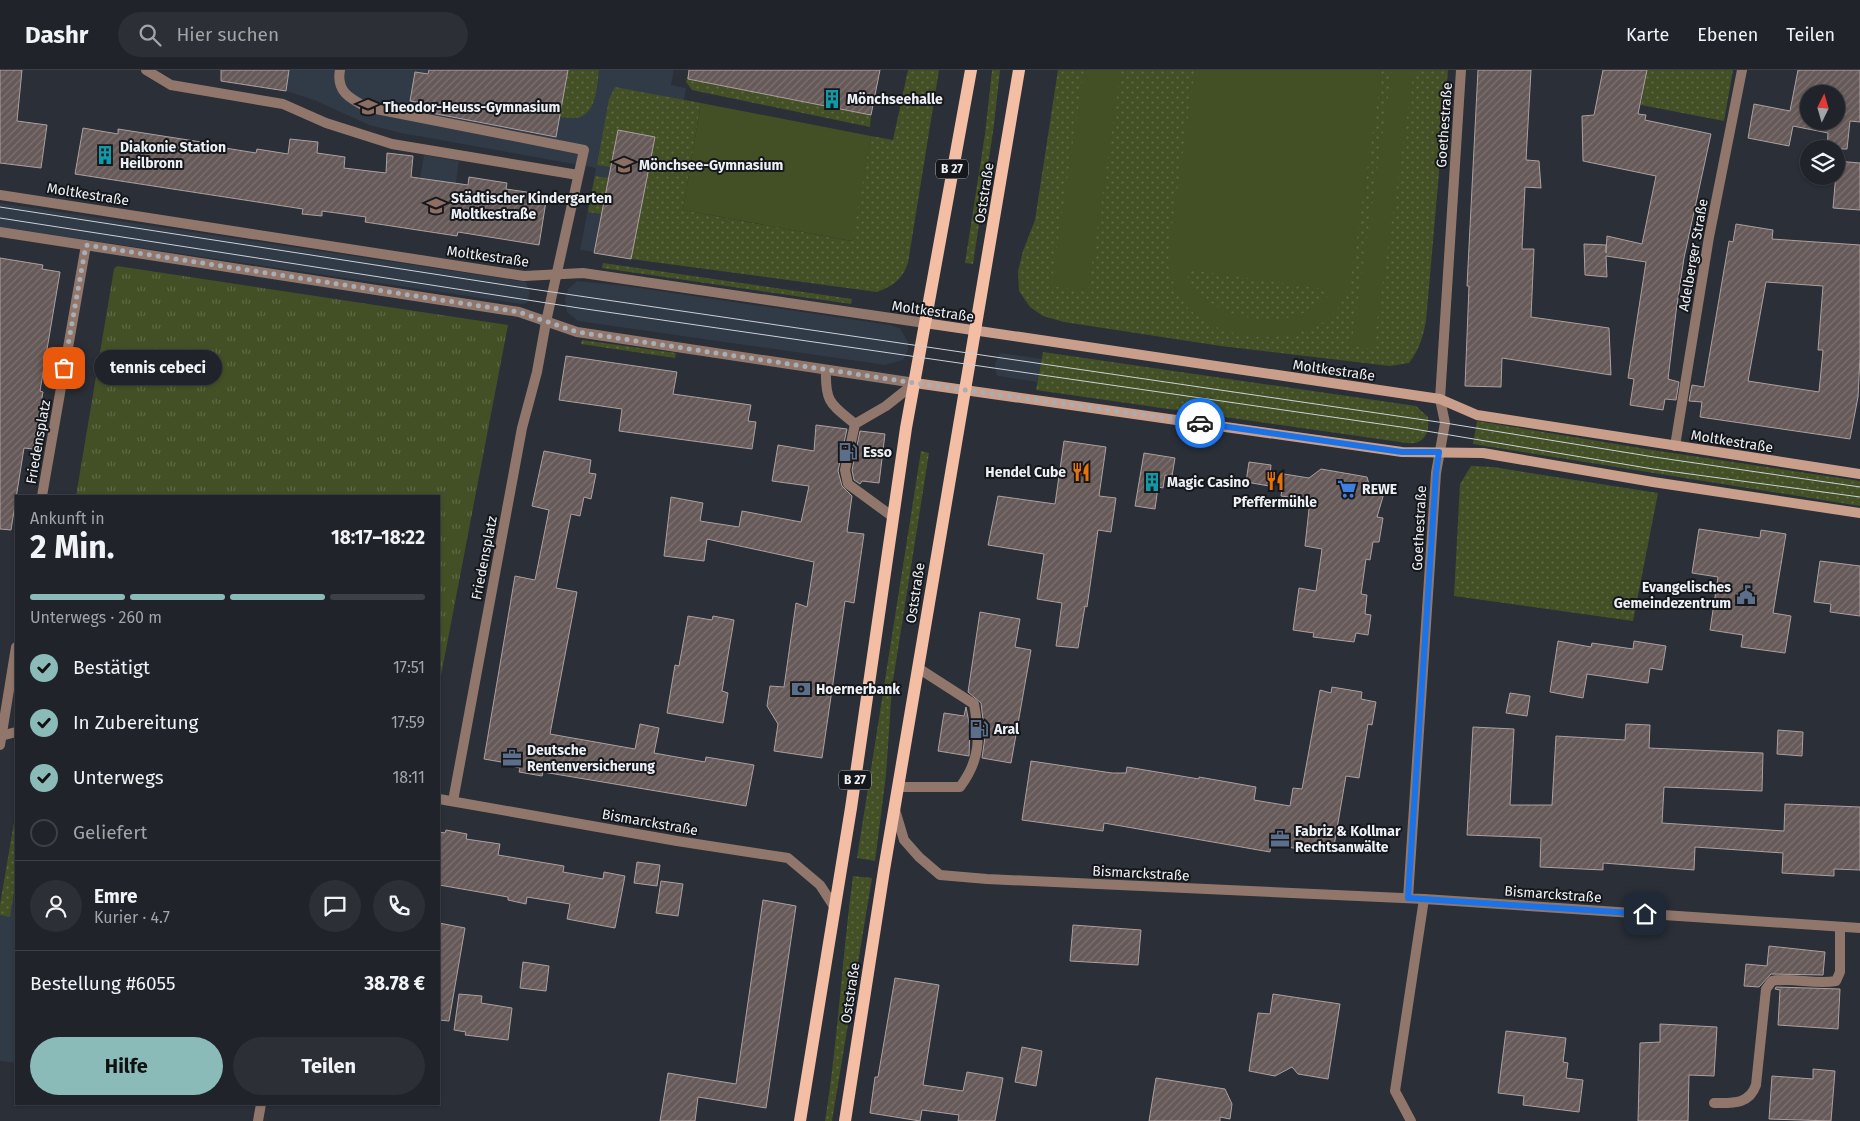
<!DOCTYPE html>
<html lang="de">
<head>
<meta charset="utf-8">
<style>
	body { margin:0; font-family:"Fira Sans",sans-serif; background:#2d2f36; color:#f1f3f6; height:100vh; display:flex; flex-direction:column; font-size:19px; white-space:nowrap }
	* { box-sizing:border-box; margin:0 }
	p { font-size:16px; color:#a2a4a8 }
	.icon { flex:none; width:28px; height:28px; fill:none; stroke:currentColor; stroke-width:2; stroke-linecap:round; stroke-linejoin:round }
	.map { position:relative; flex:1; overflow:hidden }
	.side { position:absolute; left:15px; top:425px; width:425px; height:610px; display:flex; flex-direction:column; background:#20232a; border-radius:0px; box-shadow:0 1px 4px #0004,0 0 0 1px #3d4047 }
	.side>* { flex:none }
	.needle { width:32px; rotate:5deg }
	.buttons { position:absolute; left:1800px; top:15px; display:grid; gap:10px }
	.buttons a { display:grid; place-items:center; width:45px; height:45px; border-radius:50%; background:#20232a; box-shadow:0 1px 4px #0004,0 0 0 1px #3d4047; font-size:25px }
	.pin { position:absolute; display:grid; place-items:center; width:42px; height:42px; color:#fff; margin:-21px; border-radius:10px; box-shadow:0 2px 8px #0006 }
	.courier { position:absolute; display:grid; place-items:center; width:50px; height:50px; margin:-25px; border:4px solid #1a73e8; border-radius:50%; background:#fff; color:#222; box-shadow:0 1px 6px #0007 }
	.bubble { position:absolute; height:35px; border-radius:18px; background:#20232a; box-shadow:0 1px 4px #0004,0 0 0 1px #3d4047; font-size:16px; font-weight:700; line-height:35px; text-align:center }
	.overview em { font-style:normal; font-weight:700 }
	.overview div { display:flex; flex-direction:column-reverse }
	.overview { display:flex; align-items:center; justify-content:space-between; height:85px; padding:0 15px }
	h1 { font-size:32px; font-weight:700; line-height:38px }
	.bar { display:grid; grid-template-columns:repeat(4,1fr); gap:8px 5px; align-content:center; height:60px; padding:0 15px }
	.bar i { height:6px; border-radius:4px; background:#3d4047 }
	.bar .selected { background:#8bbbb9 }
	.bar p { grid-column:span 4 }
	.line { display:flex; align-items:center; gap:12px; padding:0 15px; border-top:1px solid #3d4047 }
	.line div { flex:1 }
	.round { display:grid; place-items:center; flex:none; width:52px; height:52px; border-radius:26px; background:#2d2f36 }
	ol { padding:0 15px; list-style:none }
	li { display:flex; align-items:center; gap:15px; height:55px }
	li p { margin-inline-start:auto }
	li .icon { padding:5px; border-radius:50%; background:#8bbbb9; color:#111; stroke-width:4 }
	li:last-child { color:#a2a4a8 }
	li i { width:28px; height:28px; border:2px solid #3d4047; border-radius:50% }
	.primary-button { display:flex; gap:10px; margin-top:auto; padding:10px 15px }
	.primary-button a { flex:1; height:58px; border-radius:30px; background:#8bbbb9; color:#111; font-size:20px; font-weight:700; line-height:58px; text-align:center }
	.primary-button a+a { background:#2d2f36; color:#f1f3f6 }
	header { display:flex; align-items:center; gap:30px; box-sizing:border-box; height:70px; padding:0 25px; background:#20232a; border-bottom:1px solid #3d4047 }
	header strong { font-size:24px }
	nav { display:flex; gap:28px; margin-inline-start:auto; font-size:18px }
	.search { width:350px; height:45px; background:#2d2f36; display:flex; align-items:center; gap:12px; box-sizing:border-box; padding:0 18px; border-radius:28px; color:#a2a4a8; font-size:19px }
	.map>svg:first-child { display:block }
</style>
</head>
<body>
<header>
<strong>Dashr</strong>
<div class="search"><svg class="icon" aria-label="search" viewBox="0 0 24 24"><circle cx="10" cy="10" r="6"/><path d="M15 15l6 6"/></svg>Hier suchen</div>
<nav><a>Karte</a><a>Ebenen</a><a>Teilen</a></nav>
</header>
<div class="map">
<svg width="1860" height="1051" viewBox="0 0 1860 1051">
	<defs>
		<pattern id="grass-dots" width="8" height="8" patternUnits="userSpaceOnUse" patternTransform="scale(1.25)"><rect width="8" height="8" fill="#435026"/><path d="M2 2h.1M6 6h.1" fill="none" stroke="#5e6a46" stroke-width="1.8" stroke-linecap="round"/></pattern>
		<pattern id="park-tufts" width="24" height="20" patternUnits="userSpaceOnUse" patternTransform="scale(1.25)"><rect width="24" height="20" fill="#435026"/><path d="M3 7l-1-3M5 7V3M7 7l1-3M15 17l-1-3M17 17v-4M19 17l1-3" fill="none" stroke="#5e6a46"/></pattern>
		<pattern id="building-hatch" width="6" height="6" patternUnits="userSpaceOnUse" patternTransform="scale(1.25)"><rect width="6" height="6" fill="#665a59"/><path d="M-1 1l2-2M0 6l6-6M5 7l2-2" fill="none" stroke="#7c7271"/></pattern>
	</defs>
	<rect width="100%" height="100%" fill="#2a2f38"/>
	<path fill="#313a47" d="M289,0H674L671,15L686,18L657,190L580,180L596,98L401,63L369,55L314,30L286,21Z
		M424,85L459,91L456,113L465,114L455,165L408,158L415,107L420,108Z
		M0,133L526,212L530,223L527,233L522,234L0,157Z
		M577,211L626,216L890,255L900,258L908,272V280L903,290L885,295L578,251L567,242L565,230L568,219Z
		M1000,283L1042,289L1037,312L998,306L996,303L995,293Z
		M16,741V993L0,991V835Z"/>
	<path fill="url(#grass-dots)" d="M568,0H599C597,15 597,41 580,47C574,49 565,47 559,47Z
		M689,0H711L708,13L871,45L870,57L692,20L686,12Z
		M908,0H939L908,193C902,210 893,216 877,222L631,189L655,67L618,60L611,97L597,95L609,29L615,17L701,33L683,140L851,171L871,66L893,70Z
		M992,0H1000L994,55L973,194L965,193L985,64Z
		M1058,0H1448L1426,251C1423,267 1419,280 1409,293L1390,296L1221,276L1064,252L1043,246L1030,237L1019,221L1018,201L1023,181L1035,150Z
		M1647,0H1733L1724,51L1641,35Z
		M595,106L609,108L602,144L588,142Z
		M603,193L852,229L851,234L602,198Z
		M582,270L676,283L675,288L581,274Z
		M1043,282L1416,336L1428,347C1430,363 1424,375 1407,373L1036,320Z
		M1477,351L1646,379L1860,411V436L1473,374Z
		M921,381L929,383L892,617L886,705L875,791L857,788Z
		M1471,396L1493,397L1658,423L1633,551L1454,526L1460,414Z
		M16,741V809L10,847L0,845V835Z
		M853,806L872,808L832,1051H825C838,970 842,887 853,806Z"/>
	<path fill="url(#park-tufts)" d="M117,196L508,255L439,616V426H76L114,199Z"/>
	<path fill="#435026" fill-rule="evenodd" d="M1084,0H1121L1088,221L1051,216Z
		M1195,0H1382L1349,222C1341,234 1334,245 1322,253C1283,276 1214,271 1184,233C1172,218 1170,202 1168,183ZM1185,199L1331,220L1332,221C1301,263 1228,255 1195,220C1190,215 1187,205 1185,199Z
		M1392,0H1414L1373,279L1351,276Z
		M701,33L871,66L852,171L683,140Z"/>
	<path fill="url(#building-hatch)" stroke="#ad9f9e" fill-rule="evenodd" d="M0,0H22L17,51L47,55L41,98L0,93Z
		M221,0H289L286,21L221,11Z
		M429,0H568L556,67L421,41L423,33L410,31L415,2L428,4Z
		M689,0H880L871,45L688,9Z
		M1478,0H1531L1526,90L1539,91L1541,118L1525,117L1522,179H1534L1531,247L1609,258L1611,305L1502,288L1501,317L1465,316L1469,216H1467Z
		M1603,0H1647L1638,44L1646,45L1645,50L1711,64L1684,188L1676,242L1668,309L1679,312L1676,330L1665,329L1663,340L1630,335L1634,309L1628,308L1646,192L1606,186L1607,207L1585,205L1584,174L1606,175V183L1607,166L1642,174L1656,106L1583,91L1582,46L1594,45Z
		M1798,0H1860V52L1850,51L1847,79H1827L1828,63L1793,56L1789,76L1748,68L1754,34L1790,41ZM1809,24H1836V51H1809Z
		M83,58L118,64V59L214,74L213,76L256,83L257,79L288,84L290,69L318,72L317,83L345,87L344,98L386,103L387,83L413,86L411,107L468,115L469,107L507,113L506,119L547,125L539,175L458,162L457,166L365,152L366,147L322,141V146L302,144L303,139L75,104Z
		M618,60L655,67L631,189L594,183Z
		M1837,91L1860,93V140L1833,138Z
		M1736,154L1773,160L1772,169L1860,175V287L1858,327L1850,369L1700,347L1702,332L1689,331L1692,315L1704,317L1729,171L1733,172ZM1766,212L1823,216L1818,280H1823L1819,322L1748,311Z
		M0,188L43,195L42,199L60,202L40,321L43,322L33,379L24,378L11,460L0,459Z
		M566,286L677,302L673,324L751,335L748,351L756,352L752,379L619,361L622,339L559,330Z
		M816,355L847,359L838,401L842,416L852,426L847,462L864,464L854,533L845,531L822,688L774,681L778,654L767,636L770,616L784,617L796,533L807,537L814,492L707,469L704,491L664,486L671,427L703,433L700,451L739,457L742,441L801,452L809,416L772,411L778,375L814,381Z
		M860,361L885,364L879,413L862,411L860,414L854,410L852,400Z
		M1064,371L1106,377L1099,426L1116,428L1111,462L1098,460L1087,537L1085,536L1078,578L1056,576L1062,533L1037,529L1044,484L988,475L998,426L1055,434Z
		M544,381L591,390L589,403L596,404L591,429L584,427L580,446L571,444L556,518L577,522L550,664L635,679L640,654L659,658L654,683L705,692L706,687L754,695L746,736L543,702L542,706L519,702L520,698L507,695V693L484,689L515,506L535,510L549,440L532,436Z
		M1144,383L1175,388L1172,406L1165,405L1163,418L1158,417L1155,439L1135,436Z
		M1249,392L1271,395L1269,416L1246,412Z
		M1321,399L1367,407L1369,414L1379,415L1384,423L1377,447L1383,448L1379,472H1373L1370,490L1366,489L1361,524L1367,525L1365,544L1371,545L1368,565L1356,563L1354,572L1313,567L1314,563L1293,560L1299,518L1316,521L1322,479L1305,476L1310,430L1281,426L1284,404L1309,408Z
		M1699,459L1760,468L1761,460L1786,464L1773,543L1791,546L1785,583L1741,577L1743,565L1710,560L1718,507L1692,503Z
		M1820,491L1860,496V546L1830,542L1831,534L1814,532Z
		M980,542L1020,549L1015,577L1031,580L1011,693L982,688L985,667L981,633L968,622Z
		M688,546L712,550L713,546L734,550L722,621L728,623L723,653L667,643L675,595L679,596Z
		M1558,571L1591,577L1592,573L1633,579L1634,571L1666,576L1662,600L1650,598L1648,613L1587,604L1583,628L1550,622Z
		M1332,617L1362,622L1361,629L1376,632L1372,655L1368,654L1359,708L1346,706L1334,776L1322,775L1321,783L1271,774L1270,782L1104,753L1103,761L1022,750L1031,691L1112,703H1126L1127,697L1199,709V707L1256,717L1254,730L1290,736L1293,718L1302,719L1320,620L1331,623Z
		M1510,623L1530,626L1527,646L1506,643Z
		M966,637L970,658L969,686L938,681L944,643L964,646Z
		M1626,654L1650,655L1649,678L1763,683L1762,721L1664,717L1662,753L1784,761L1785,734L1860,737V800L1834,799V806L1782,803L1783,783L1695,777L1694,800L1603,793V800L1540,797L1541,768L1467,765L1473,657L1514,659L1510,735H1552L1556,666L1625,670Z
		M1778,660L1803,662L1802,686L1777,684Z
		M446,760L467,764L466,769L500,774L498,785L564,796L563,802L603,809L604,802L625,806L615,858L567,849L570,834L527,827L526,834L508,830V827L439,815V762L445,763Z
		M637,792L660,795L657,816L634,813Z
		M661,811L683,814L678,846L656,843Z
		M763,830L796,836L766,1038L698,1027L695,1051H660L668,1003L736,1014Z
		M439,853L465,858L449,951L439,950Z
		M1073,855L1141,860L1138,895L1070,891Z
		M1769,876L1825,882L1823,905L1771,904L1759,917L1744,916L1746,894L1767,896Z
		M523,892L549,896L546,921L520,918Z
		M895,908L939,915L923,1015L963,1021L967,1002L1003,1008L995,1051H958L959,1045L922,1040L920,1051L870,1043L875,1007H878Z
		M1776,917L1840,919L1838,959L1778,955L1780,920L1775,919Z
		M459,924L482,926L481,933L512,938L508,970L465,965L466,962L454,960Z
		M1273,924L1340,934L1328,1009L1298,1004L1292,997L1275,1006L1249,1001L1258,943L1270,944Z
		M1660,954L1717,957L1714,1006L1689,1005L1688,1051H1638L1640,973L1660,972Z
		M1506,961L1566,968L1563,992L1568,993L1566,1008L1583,1010L1579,1042L1523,1035L1524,1026L1498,1023Z
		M1022,977L1042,981L1036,1016L1015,1012Z
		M1813,999L1835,1001L1831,1051L1769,1049L1772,1006L1813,1009Z
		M1156,1008L1225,1019L1232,1034L1230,1049L1220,1047V1051H1149Z"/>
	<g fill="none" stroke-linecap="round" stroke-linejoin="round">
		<path stroke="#91776b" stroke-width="10" d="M146,0L171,15L283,34L326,53L392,74L578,105
			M340,0C336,21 349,28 366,37L584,80L546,252
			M826,300C825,333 831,334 855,354
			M893,447L848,414L845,400L855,354L886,336L915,313
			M1,666L16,662
			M898,717H960C981,689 980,667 974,634L918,598
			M1714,1033C1732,1033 1749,1035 1756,1015L1766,919L1772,911C1793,907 1814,915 1836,911L1840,902V857
			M1411,1051L1395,1021L1424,829"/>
		<path stroke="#91776b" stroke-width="10" d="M0,125L524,206L583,203L925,253
			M0,162L519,242L577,262L915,313
			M1675,376L1709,167L1742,0
			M42,426L86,175
			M0,675L16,577
			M439,729L677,771L788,788L820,815L835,838
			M453,731L522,358L537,302L546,252
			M895,740L904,770L919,787L940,805L987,809L1424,829L1860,858
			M1408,828L1436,403L1445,353L1440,329L1461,0
			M258,1051L261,1034"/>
		<path stroke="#c99f8c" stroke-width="10" d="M925,253L1440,329L1477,345L1490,347L1860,404
			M915,313L1402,382L1483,383L1653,412L1860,443"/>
		<path stroke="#f4bea5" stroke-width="12" d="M800,1051L851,738L906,358L971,0
			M845,1051L884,800L1019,0"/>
		<path stroke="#ccd0d6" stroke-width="1" d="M0,137L518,217L1445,353L1654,387L1860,417
			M0,148L579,238L1408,358L1653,399L1860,427"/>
	</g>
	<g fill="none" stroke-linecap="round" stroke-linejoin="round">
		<path stroke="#a9adb4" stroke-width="5" stroke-dasharray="0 9" d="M64,298L86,175L519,242L577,262L915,313L1200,353"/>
		<path stroke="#1a73e8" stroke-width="6" d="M1200,353L1402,382H1439L1436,403L1408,828L1645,844"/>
	</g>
	<defs>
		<g id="building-bare" transform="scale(1.5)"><path d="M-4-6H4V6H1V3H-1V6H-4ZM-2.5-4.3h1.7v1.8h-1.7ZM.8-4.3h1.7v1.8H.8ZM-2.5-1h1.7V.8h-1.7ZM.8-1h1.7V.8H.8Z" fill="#0f9aa8" stroke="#15171b" stroke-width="2.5" paint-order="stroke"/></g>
		<g id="school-bare" transform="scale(1.5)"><path d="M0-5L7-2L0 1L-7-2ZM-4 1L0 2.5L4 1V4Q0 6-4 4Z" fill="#8d6e63" stroke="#15171b" stroke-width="2.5" paint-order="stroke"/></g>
		<g id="fuel-bare" transform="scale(1.5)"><path d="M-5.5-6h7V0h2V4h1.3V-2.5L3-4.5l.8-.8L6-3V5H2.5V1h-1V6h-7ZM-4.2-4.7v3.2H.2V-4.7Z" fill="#5c6f8a" stroke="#15171b" stroke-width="2.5" paint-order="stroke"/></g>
		<g id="restaurant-bare" transform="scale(1.5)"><path d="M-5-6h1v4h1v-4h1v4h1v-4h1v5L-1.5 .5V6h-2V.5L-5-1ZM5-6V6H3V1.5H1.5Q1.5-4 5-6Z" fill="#e8710a" stroke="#15171b" stroke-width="2.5" paint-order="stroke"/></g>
		<g id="supermarket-bare" transform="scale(1.5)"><path d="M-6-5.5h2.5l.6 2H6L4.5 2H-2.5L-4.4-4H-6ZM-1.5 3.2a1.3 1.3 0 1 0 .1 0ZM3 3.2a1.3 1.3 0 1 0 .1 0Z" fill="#3f7fe0" stroke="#15171b" stroke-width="2.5" paint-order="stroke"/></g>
		<g id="civic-bare" transform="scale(1.5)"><path d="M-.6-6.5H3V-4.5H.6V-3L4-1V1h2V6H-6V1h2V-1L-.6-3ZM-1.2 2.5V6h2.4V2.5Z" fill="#5c6f8a" stroke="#15171b" stroke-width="2.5" paint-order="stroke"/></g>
		<g id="bank-bare" transform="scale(1.5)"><path d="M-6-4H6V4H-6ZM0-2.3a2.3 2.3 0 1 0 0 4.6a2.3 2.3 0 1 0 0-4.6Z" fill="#5c6f8a" stroke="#15171b" stroke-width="2.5" paint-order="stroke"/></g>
		<g id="office-bare" transform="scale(1.5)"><path d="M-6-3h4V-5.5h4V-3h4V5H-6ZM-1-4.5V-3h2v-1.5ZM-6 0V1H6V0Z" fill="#5c6f8a" stroke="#15171b" stroke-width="2.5" paint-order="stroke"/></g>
	</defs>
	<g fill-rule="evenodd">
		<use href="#building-bare" x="832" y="29"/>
		<use href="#school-bare" x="368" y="37"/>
		<use href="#building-bare" x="105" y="85"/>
		<use href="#school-bare" x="624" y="95"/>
		<use href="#school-bare" x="436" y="136"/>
		<use href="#fuel-bare" x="848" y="382"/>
		<use href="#restaurant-bare" x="1081" y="402"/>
		<use href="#restaurant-bare" x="1275" y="411"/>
		<use href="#building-bare" x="1152" y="412"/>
		<use href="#supermarket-bare" x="1347" y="419"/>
		<use href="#civic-bare" x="1746" y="525"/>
		<use href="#bank-bare" x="801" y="619"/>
		<use href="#fuel-bare" x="979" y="659"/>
		<use href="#office-bare" x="512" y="688"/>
		<use href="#office-bare" x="1280" y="769"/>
	</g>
	<g text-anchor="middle" stroke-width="4" stroke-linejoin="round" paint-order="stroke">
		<g fill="#15171b" stroke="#acb0b4" stroke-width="1">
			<rect x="936" y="89.5" width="32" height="19" rx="4"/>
			<rect x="839" y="700.5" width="32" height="19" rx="4"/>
		</g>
		<g font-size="12" font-weight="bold" fill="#edf1f6">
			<text x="952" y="103">B 27</text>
			<text x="855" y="714">B 27</text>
		</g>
		<g font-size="14" font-weight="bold" fill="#edf1f6" stroke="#15171b" text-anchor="start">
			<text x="847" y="34">Mönchseehalle</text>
			<text x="383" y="42">Theodor-Heuss-Gymnasium</text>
			<text x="120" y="82">Diakonie Station<tspan x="120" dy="16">Heilbronn</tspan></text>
			<text x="639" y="100">Mönchsee-Gymnasium</text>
			<text x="451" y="133">Städtischer Kindergarten<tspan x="451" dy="16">Moltkestraße</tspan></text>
			<text x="863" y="387">Esso</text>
			<text x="1066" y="407" text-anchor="end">Hendel Cube</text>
			<text x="1167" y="417">Magic Casino</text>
			<text x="1362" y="424">REWE</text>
			<text x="1275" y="437" text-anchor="middle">Pfeffermühle</text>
			<text x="1731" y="522" text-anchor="end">Evangelisches<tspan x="1731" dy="16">Gemeindezentrum</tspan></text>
			<text x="816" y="624">Hoernerbank</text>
			<text x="994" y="664">Aral</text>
			<text x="527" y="685">Deutsche<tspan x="527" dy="16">Rentenversicherung</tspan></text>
			<text x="1295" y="766">Fabriz &amp; Kollmar<tspan x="1295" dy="16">Rechtsanwälte</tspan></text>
		</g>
		<g font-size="14" fill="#edf1f6" stroke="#15171b">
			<text transform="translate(1444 55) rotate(-86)" y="5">Goethestraße</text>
			<text transform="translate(984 123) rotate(-81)" y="5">Oststraße</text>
			<text transform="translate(88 124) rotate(9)" y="5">Moltkestraße</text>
			<text transform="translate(1693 185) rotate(-80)" y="5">Adelberger Straße</text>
			<text transform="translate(488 186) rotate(8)" y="5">Moltkestraße</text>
			<text transform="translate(933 241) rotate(8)" y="5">Moltkestraße</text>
			<text transform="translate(1334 300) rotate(8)" y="5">Moltkestraße</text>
			<text transform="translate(1732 371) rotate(9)" y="5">Moltkestraße</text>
			<text transform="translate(38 372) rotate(-80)" y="5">Friedensplatz</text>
			<text transform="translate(1419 458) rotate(-87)" y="5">Goethestraße</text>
			<text transform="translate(484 488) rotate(-79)" y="5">Friedensplatz</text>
			<text transform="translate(915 523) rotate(-81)" y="5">Oststraße</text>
			<text transform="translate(650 752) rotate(10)" y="5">Bismarckstraße</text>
			<text transform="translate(1141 803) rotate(3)" y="5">Bismarckstraße</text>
			<text transform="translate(1553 824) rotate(4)" y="5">Bismarckstraße</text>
			<text transform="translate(850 923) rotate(-81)" y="5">Oststraße</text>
		</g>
	</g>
</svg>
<div class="buttons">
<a><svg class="needle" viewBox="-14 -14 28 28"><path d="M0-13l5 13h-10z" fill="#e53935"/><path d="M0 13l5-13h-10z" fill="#a2a4a8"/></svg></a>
<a><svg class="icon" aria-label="layers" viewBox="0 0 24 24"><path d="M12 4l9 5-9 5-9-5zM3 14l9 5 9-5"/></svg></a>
</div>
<div class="pin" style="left:64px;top:298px;background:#ea580c"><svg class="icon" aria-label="bag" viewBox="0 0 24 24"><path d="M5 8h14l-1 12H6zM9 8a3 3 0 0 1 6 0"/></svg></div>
<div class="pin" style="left:1645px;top:844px;background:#1f2937"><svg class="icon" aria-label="home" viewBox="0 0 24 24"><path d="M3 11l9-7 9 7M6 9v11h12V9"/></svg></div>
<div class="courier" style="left:1200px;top:353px"><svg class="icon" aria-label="car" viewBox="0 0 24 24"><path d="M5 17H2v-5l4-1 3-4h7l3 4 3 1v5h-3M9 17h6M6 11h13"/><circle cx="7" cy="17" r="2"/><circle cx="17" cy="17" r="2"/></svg></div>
<div class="bubble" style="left:94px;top:280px;width:128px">tennis cebeci</div>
<section class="side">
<div class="overview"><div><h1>2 Min.</h1><p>Ankunft in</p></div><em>18:17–18:22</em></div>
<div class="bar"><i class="selected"></i><i class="selected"></i><i class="selected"></i><i></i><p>Unterwegs · 260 m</p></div>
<ol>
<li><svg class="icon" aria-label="check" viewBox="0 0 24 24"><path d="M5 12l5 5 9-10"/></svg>Bestätigt<p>17:51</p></li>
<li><svg class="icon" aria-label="check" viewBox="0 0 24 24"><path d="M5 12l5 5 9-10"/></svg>In Zubereitung<p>17:59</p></li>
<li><svg class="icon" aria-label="check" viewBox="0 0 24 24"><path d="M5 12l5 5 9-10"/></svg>Unterwegs<p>18:11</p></li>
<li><i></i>Geliefert</li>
</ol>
<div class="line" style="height:90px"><a class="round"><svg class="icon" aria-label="person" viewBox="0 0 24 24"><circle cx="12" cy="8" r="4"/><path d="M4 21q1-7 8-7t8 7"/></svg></a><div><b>Emre</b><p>Kurier · 4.7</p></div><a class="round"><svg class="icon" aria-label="chat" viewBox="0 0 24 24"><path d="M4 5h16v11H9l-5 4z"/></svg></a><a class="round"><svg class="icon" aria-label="phone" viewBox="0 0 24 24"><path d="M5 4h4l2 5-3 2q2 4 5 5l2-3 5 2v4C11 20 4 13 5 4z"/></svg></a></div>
<div class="line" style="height:65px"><div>Bestellung #6055</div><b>38.78 €</b></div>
<div class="primary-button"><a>Hilfe</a><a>Teilen</a></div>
</section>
</div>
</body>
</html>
